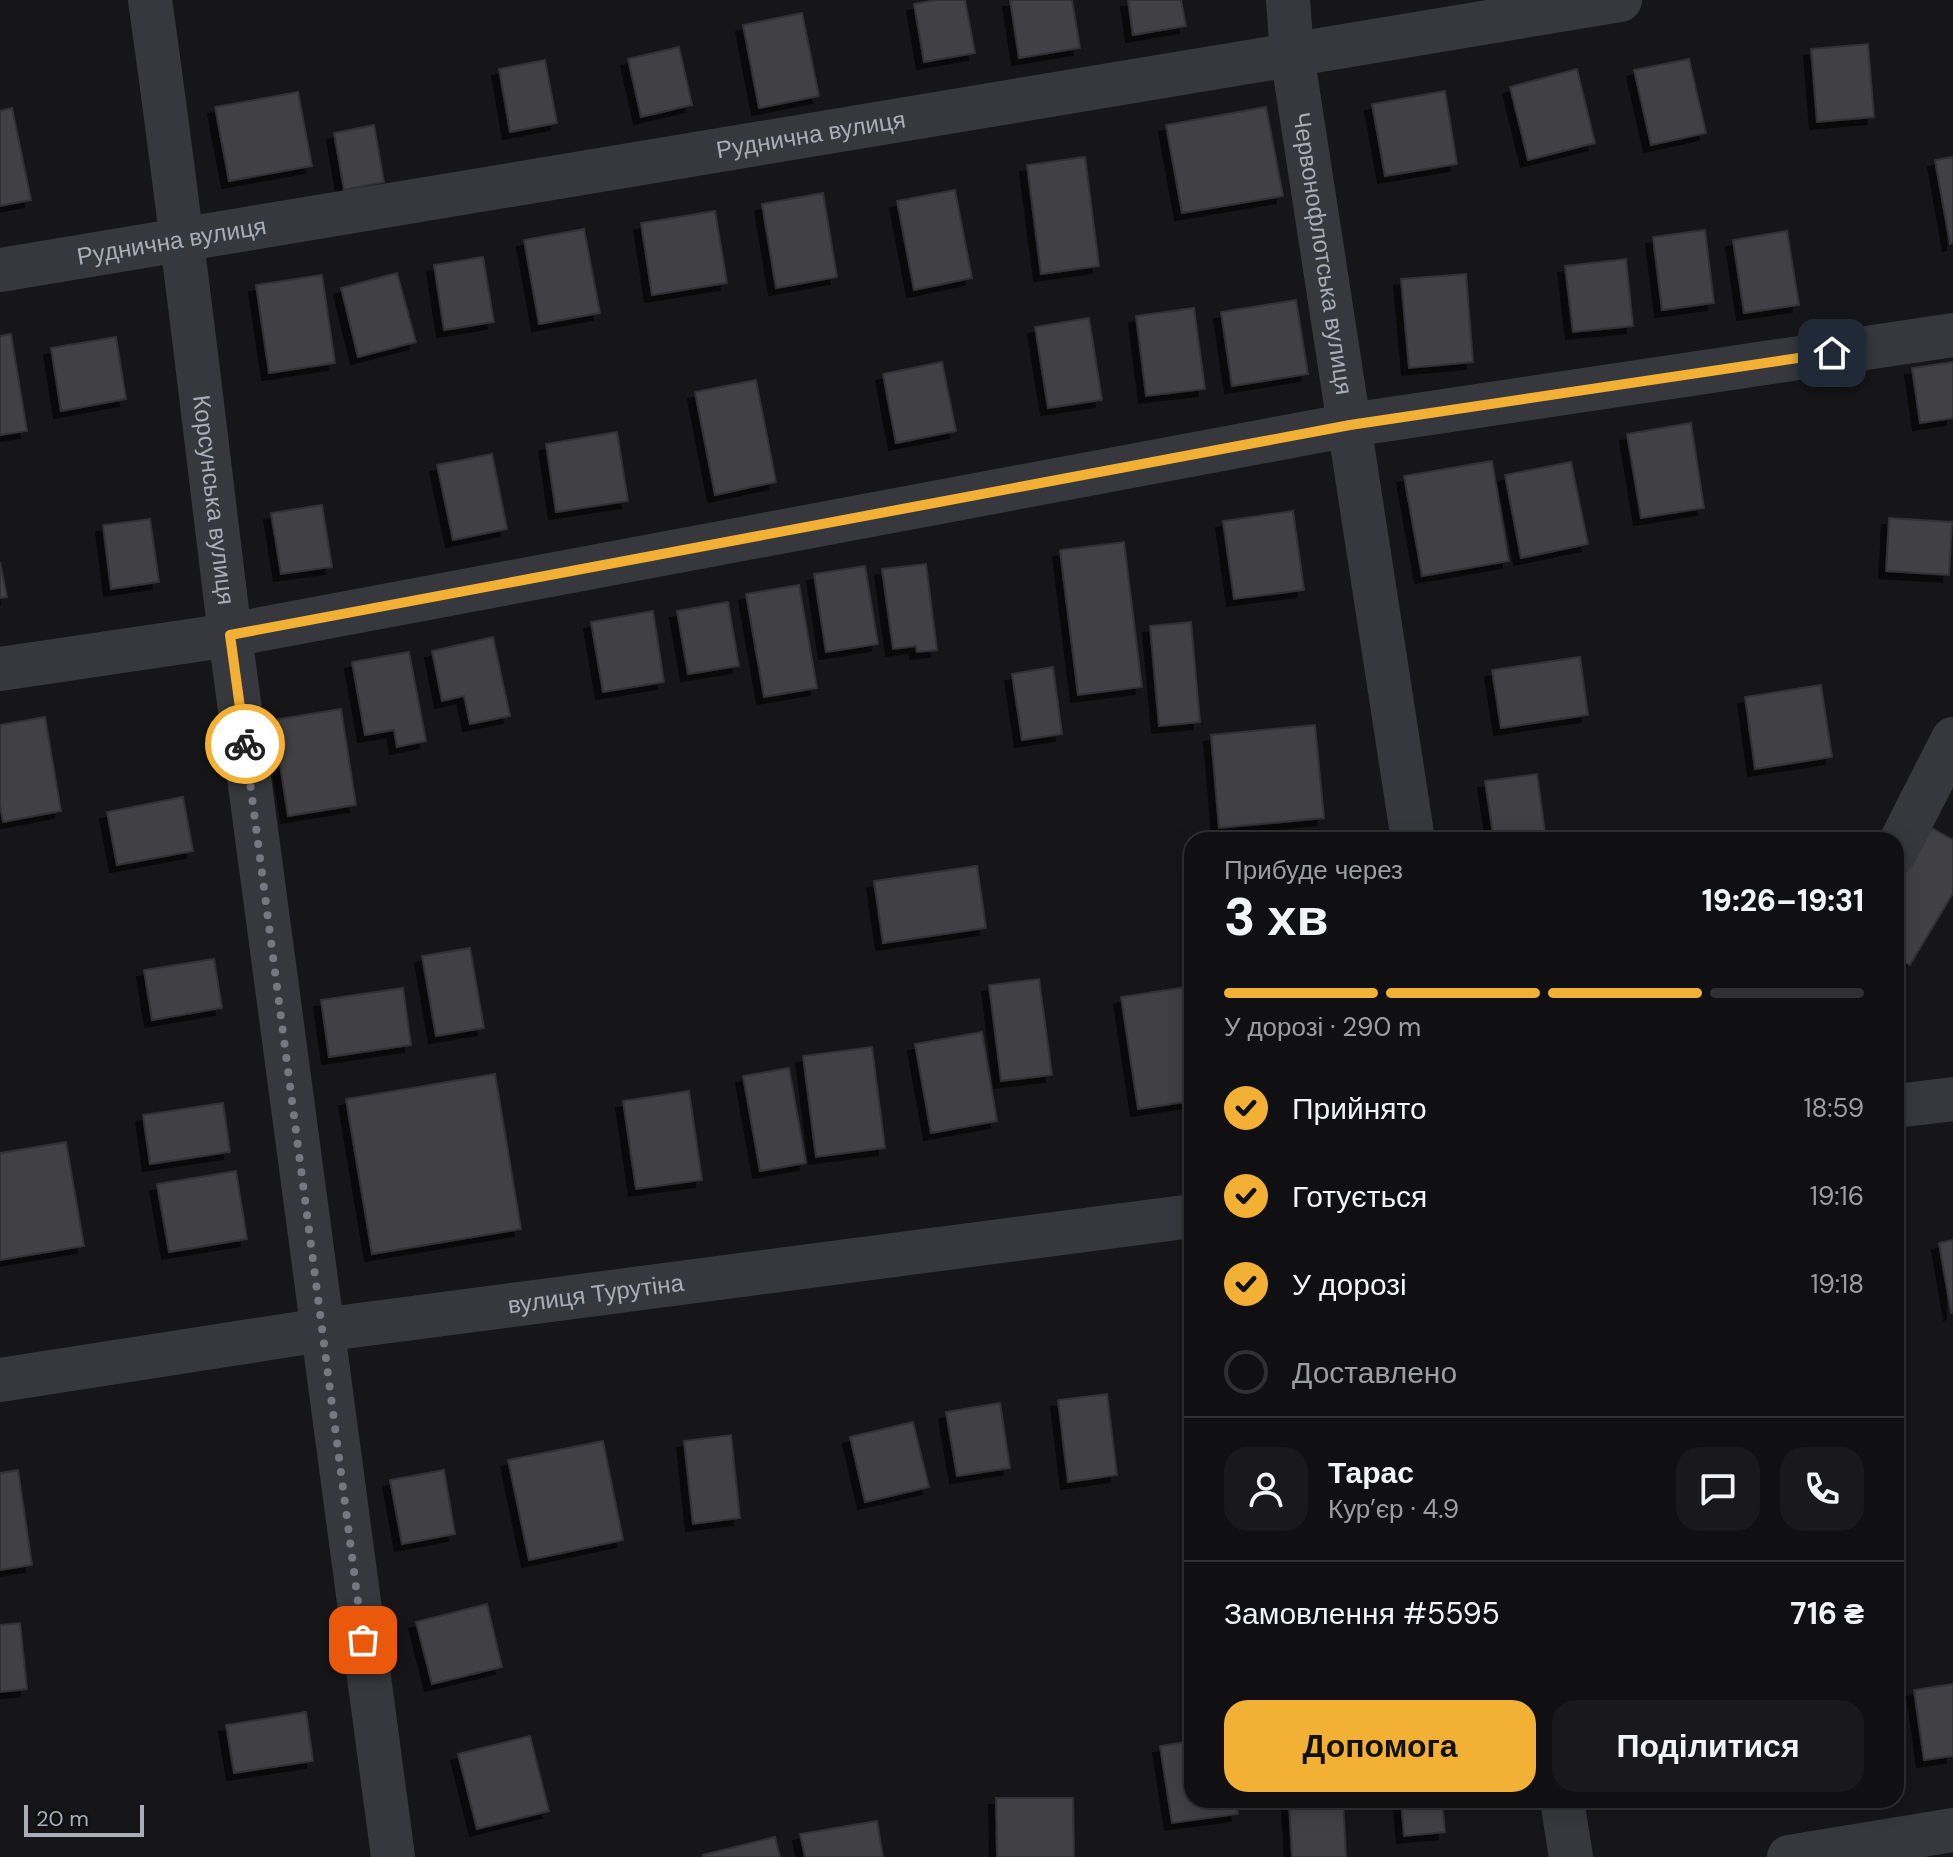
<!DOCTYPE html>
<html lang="uk">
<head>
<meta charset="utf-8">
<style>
	body { margin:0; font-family:"DM Sans",sans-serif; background:#19191b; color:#f1f3f6; height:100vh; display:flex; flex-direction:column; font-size:30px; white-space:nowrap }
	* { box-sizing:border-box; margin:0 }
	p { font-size:26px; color:#9c9d9f }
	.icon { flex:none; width:44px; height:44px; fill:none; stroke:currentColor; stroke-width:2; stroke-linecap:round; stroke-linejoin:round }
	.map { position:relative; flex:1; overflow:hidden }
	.panel { position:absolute; left:1184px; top:832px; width:720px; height:976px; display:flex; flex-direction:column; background:#101012; border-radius:24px; box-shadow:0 4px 20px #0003,0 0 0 2px #303032 }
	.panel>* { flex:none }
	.scale { position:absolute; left:24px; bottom:20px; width:120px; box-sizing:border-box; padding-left:8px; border:4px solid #a8adb8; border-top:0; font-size:22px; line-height:28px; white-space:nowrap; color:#a8adb8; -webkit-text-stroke:6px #111113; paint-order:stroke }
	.pin { position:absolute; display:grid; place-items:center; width:68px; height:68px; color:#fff; margin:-34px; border-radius:16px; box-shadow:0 4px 12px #0006 }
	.courier { position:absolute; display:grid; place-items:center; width:80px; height:80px; margin:-40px; border:6px solid #f2b134; border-radius:50%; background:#fff; color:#222; box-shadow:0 2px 10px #0007 }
	.head em { font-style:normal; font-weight:800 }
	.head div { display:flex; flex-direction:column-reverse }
	.head { display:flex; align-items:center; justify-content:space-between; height:136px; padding:0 40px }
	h1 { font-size:52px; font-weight:800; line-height:60px }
	.bar { display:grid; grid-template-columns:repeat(4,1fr); gap:12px 8px; align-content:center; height:96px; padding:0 40px }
	.bar i { height:10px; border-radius:6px; background:#303032 }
	.bar .active { background:#f2b134 }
	.bar p { grid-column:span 4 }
	.line { display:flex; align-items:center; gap:20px; padding:0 40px; border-top:2px solid #303032 }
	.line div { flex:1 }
	.round { display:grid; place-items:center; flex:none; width:84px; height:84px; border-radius:24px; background:#19191b }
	ol { padding:0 40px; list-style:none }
	li { display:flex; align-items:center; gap:24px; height:88px }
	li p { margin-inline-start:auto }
	li .icon { padding:8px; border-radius:50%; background:#f2b134; color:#111; stroke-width:4 }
	li:last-child { color:#9c9d9f }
	li i { width:44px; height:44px; border:4px solid #303032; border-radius:50% }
	.action { display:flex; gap:16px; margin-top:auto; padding:16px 40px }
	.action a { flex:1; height:92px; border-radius:24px; background:#f2b134; color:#111; font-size:32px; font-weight:800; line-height:92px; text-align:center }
	.action a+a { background:#19191b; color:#f1f3f6 }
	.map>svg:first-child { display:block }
</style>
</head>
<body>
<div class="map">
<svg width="1953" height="1857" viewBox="0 0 1953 1857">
	<defs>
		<filter id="shadow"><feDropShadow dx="-7" dy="7" stdDeviation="0" flood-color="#0009"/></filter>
	</defs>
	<rect width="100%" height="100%" fill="#161618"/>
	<path fill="#404145" stroke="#303034" stroke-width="2" filter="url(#shadow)" d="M936,0H965L975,53L924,62L914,4Z
		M1010,0H1072L1080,48L1019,58Z
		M1128,0H1181L1186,26L1133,35Z
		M802,13L819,96L759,108L743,25Z
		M1868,44L1874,117L1817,122L1811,49Z
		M679,47L692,105L641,117L628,59Z
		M1689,59L1706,133L1651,145L1634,70Z
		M545,60L557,123L510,132L499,69Z
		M1577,69L1595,143L1528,160L1510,87Z
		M1445,91L1457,164L1385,176L1372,104Z
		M298,92L312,166L229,181L215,107Z
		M1266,107L1283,196L1182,213L1166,125Z
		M12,108L31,200L0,206V111Z
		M374,125L384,182L344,190L334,133Z
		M1085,157L1099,266L1041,274L1027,165Z
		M1953,157V243L1950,244L1935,160Z
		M955,190L972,278L914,290L897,201Z
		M823,193L837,277L776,288L762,204Z
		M715,211L727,283L652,295L641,223Z
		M584,229L600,313L539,324L524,240Z
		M1705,230L1714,303L1662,310L1653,237Z
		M1787,231L1799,305L1744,313L1733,240Z
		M483,257L494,322L444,330L434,265Z
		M1626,259L1633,326L1573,332L1565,266Z
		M397,273L416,342L358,357L341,288Z
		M1466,274L1473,362L1409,368L1401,279Z
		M322,275L335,363L269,373L256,285Z
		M1296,300L1308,374L1232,386L1221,312Z
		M1194,308L1205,389L1146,396L1136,316Z
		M1089,318L1102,400L1048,408L1035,327Z
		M11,334L27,431L0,435V336Z
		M116,337L126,399L61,411L51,348Z
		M942,362L956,431L896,443L883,374Z
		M1953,362V418L1920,423L1912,368Z
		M756,380L776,482L715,495L695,392Z
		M1691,423L1704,508L1641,518L1627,434Z
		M617,432L628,501L556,512L546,444Z
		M492,454L507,529L453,540L437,465Z
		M1492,461L1509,561L1422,576L1404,476Z
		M1571,462L1588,544L1521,558L1505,475Z
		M322,505L332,567L281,574L271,513Z
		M1293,511L1304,590L1234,599L1223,521Z
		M1889,518L1952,522L1949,575L1886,571Z
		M150,519L159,582L111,589L103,525Z
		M1124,542L1142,687L1078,695L1060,550Z
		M0,562L7,597L0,598Z
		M926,564L937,650L917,652L916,646L893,649L882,569Z
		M865,566L878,644L826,652L814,574Z
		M799,585L817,688L764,697L746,594Z
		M728,602L739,666L688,674L677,611Z
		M653,611L664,682L603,692L591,622Z
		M1191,622L1200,722L1159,726L1150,626Z
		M493,637L510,716L470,724L464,696L442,701L432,651Z
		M409,652L426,741L397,747L394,730L365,735L352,662Z
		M1580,657L1588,715L1501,728L1492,670Z
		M1053,667L1062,734L1022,740L1012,674Z
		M1821,685L1832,757L1755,769L1745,697Z
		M341,709L356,805L288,816L273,720Z
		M45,717L61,811L3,822L0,805V725Z
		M1315,725L1324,818L1219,828L1211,735Z
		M1537,774L1545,833L1494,840L1485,781Z
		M183,797L193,851L117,865L107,812Z
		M1932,828L1953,840V893L1910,965L1896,957V888Z
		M977,866L986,928L883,943L874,881Z
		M470,948L484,1028L436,1036L422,956Z
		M214,959L222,1008L152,1020L144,970Z
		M1039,979L1052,1075L1001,1081L989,985Z
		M1187,987L1192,1019V1101L1138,1109L1121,997Z
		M403,988L411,1045L329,1057L321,1000Z
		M982,1032L997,1121L931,1133L915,1044Z
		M872,1047L885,1148L816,1157L803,1056Z
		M789,1068L806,1163L760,1171L743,1076Z
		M495,1074L521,1229L372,1254L346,1099Z
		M689,1091L702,1180L636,1189L623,1101Z
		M223,1103L230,1152L150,1164L143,1115Z
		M66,1142L84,1246L0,1260V1153Z
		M236,1171L247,1239L169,1252L157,1184Z
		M1953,1240V1312L1951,1313L1939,1243Z
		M1107,1394L1117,1475L1068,1482L1058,1400Z
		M1000,1403L1010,1468L957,1476L946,1412Z
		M913,1422L929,1487L865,1502L850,1437Z
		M731,1435L740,1518L693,1524L684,1441Z
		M603,1441L623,1540L529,1560L508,1460Z
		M18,1470L32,1565L0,1570V1473Z
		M444,1470L455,1534L402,1544L390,1480Z
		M487,1604L502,1667L432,1684L416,1622Z
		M20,1623L27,1689L0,1692V1625Z
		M1953,1684V1756L1924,1760L1914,1690Z
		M306,1712L313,1761L234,1773L226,1725Z
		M530,1736L549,1811L477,1829L458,1754Z
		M1192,1741V1800H1236L1238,1814L1172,1823L1160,1746Z
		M996,1798H1073L1074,1857H997Z
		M1343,1800L1346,1857H1292L1289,1802Z
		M1401,1800H1442L1445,1832L1404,1836Z
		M877,1821L883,1857H805L800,1834Z
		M775,1837L780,1857H704L703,1855Z"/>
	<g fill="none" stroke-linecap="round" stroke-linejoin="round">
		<g stroke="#37383d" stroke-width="44">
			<path id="s1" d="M150,0C180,211 204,423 230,635C281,1043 337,1450 393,1857"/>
			<path id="s2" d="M1288,0L1292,54L1413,840"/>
			<path id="s3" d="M0,270L1620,0"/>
			<path d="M0,669L230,635L1350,425L1953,335"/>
			<path d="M1896,851L1953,739"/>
			<path d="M1896,1106L1953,1099"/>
			<path id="s4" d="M0,1380L321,1330L1192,1216"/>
			<path d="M1562,1800L1571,1857"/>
			<path d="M1789,1857L1953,1830"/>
		</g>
	</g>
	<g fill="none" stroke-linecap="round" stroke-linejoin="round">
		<path stroke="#757880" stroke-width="8" stroke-dasharray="0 14.4" d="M245,744L363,1640"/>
		<path stroke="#f2b134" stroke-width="10" d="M245,744L230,635L1350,425L1832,353"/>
	</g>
	<g text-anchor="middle" stroke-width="8" stroke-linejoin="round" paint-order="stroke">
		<g font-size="24" fill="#a8adb8" stroke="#111113">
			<text dy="8" stroke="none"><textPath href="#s3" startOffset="822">Руднична вулиця</textPath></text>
			<text dy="8" stroke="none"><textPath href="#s3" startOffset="174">Руднична вулиця</textPath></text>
			<text dy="8" stroke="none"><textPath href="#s2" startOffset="256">Червонофлотська вулиця</textPath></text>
			<text dy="8" stroke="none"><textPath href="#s1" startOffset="504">Корсунська вулиця</textPath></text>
			<text dy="8" stroke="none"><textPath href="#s4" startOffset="602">вулиця Турутіна</textPath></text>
		</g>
	</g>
</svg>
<div class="scale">20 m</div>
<div class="pin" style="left:363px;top:1640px;background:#ea580c"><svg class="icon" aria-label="bag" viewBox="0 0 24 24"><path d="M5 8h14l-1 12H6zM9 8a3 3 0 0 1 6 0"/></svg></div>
<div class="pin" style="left:1832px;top:353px;background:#1f2937"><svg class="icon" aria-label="home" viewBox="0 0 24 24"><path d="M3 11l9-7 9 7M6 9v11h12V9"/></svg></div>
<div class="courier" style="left:245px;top:744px"><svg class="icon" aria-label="bike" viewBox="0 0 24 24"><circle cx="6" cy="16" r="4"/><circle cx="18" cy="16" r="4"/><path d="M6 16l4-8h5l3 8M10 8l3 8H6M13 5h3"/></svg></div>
<section class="panel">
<div class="head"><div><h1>3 хв</h1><p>Прибуде через</p></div><em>19:26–19:31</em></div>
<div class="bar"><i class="active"></i><i class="active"></i><i class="active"></i><i></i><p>У дорозі · 290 m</p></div>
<ol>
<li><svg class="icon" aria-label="check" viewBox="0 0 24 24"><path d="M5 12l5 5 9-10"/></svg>Прийнято<p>18:59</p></li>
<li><svg class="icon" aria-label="check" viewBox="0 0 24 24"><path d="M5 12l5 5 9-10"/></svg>Готується<p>19:16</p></li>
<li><svg class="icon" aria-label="check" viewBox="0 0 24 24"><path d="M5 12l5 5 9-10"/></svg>У дорозі<p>19:18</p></li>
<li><i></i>Доставлено</li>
</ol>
<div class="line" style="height:144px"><a class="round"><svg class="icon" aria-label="person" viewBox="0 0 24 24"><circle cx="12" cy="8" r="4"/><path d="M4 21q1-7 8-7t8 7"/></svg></a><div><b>Тарас</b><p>Кур’єр · 4.9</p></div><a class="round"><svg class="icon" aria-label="chat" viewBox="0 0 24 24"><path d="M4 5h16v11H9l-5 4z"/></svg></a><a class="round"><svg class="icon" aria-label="phone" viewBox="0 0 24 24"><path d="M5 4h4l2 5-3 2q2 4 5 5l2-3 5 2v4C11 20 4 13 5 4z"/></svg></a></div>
<div class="line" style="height:104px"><div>Замовлення #5595</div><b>716 ₴</b></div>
<div class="action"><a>Допомога</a><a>Поділитися</a></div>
</section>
</div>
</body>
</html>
